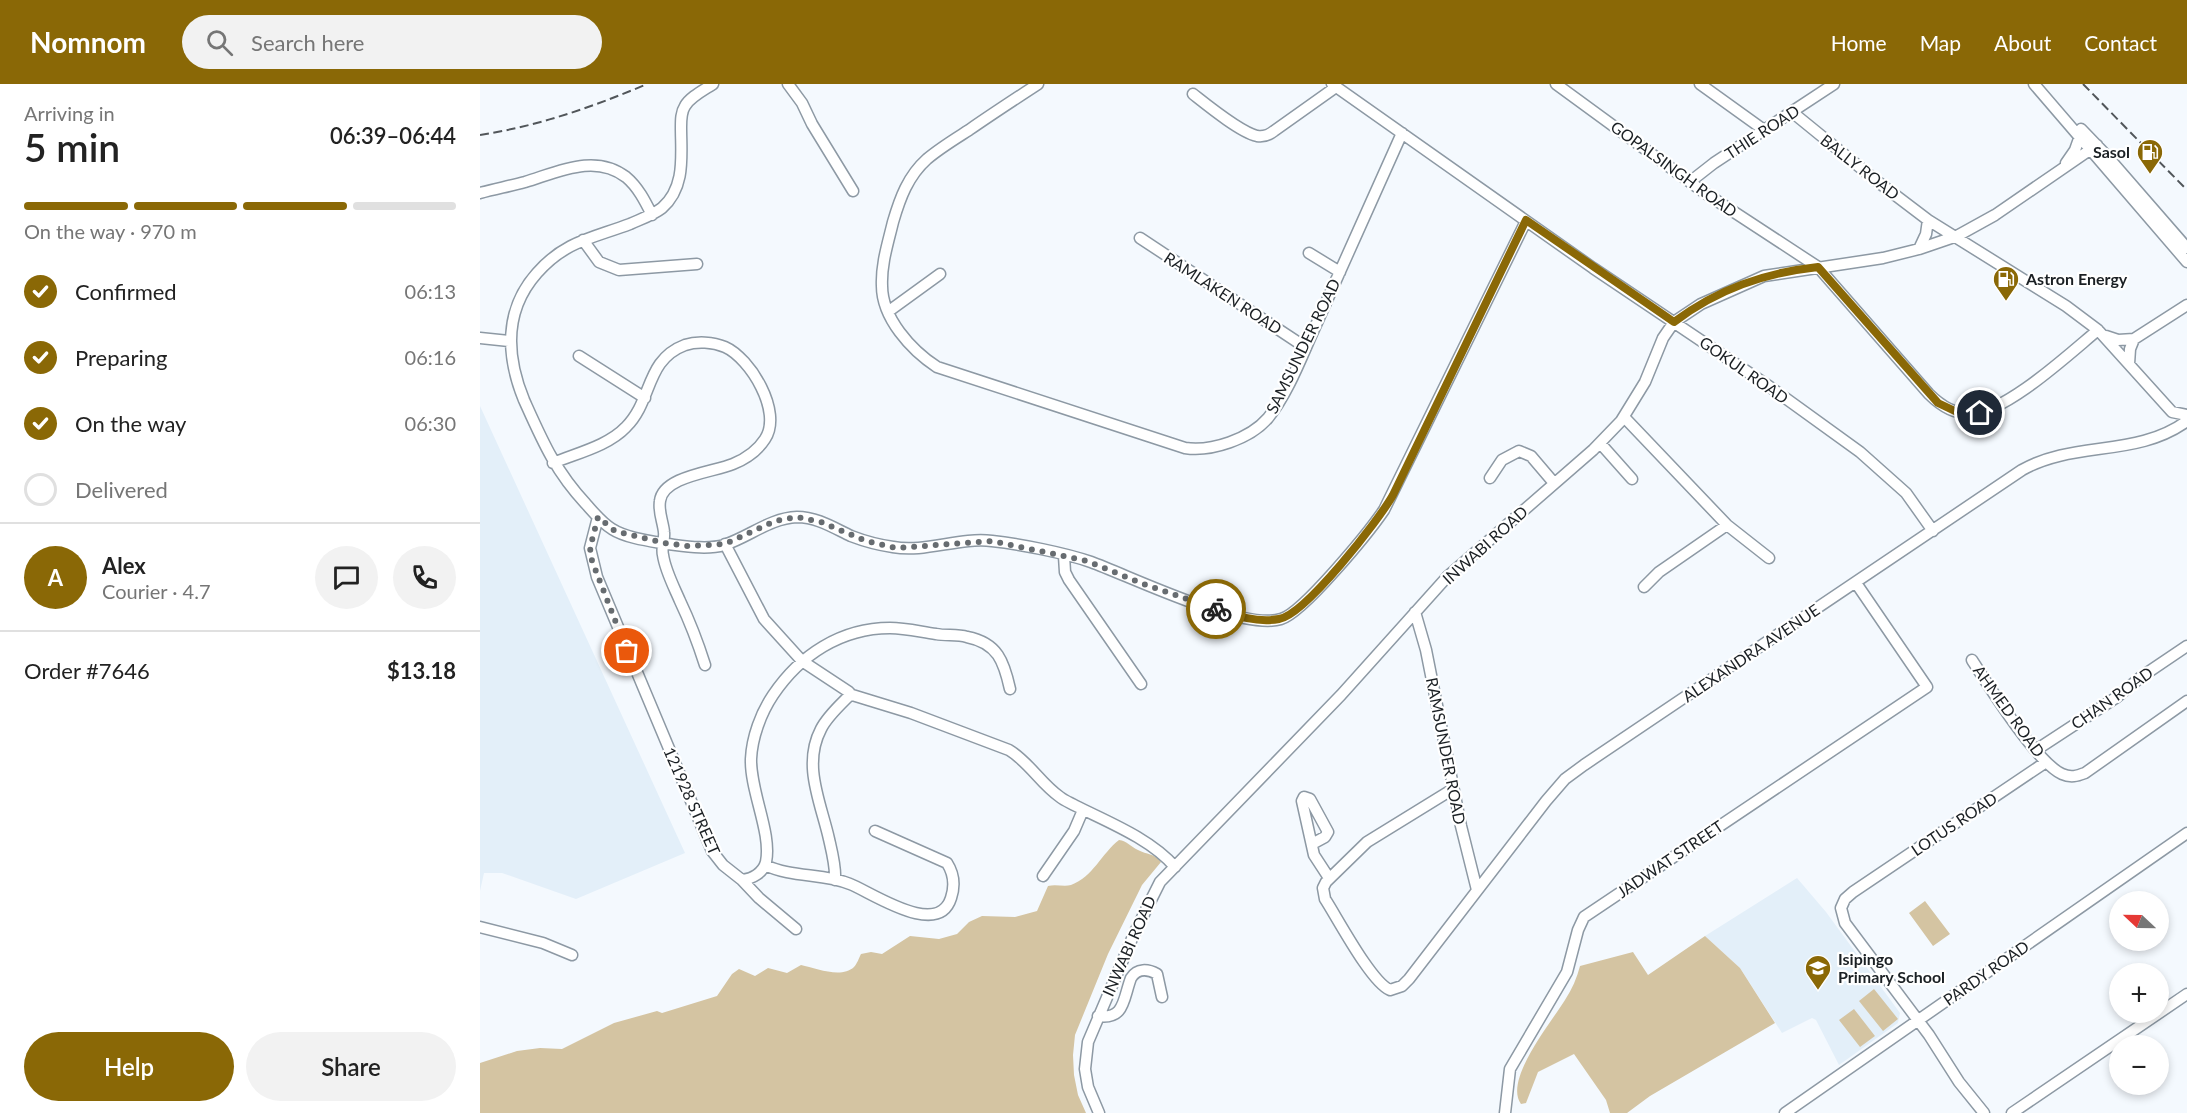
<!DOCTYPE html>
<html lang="en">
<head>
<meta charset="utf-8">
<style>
	body { margin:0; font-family:Lato,sans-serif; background:#f2f2f2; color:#222; height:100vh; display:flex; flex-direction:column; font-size:22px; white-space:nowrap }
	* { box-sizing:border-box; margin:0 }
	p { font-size:20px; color:#767676 }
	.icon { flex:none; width:33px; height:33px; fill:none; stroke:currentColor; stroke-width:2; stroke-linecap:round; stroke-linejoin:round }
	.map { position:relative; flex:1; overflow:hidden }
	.panel { display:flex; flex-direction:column; background:#fff; width:480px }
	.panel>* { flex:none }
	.needle { width:39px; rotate:292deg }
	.tools { position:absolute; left:1629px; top:807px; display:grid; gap:12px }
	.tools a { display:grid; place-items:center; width:60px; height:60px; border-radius:50%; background:#fff; box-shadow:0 3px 9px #0003; font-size:30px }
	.pin { position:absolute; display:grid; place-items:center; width:51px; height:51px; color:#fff; margin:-26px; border:3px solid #fff; border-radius:50%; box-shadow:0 2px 6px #0007 }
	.courier { position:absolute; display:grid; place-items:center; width:60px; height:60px; margin:-30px; border:4px solid #8a6806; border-radius:50%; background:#fff; color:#222; box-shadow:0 2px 8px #0007 }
	.headline em { font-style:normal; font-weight:600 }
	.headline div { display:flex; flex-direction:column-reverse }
	.headline { display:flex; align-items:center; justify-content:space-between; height:102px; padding:0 24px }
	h1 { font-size:39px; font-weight:600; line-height:45px }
	.bar { display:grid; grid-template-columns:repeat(4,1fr); gap:9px 6px; align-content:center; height:72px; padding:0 24px }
	.bar i { height:8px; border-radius:4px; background:#e0e0e0 }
	.bar .active { background:#8a6806 }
	.bar p { grid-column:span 4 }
	.line { display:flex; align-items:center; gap:15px; padding:0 24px; border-top:2px solid #e0e0e0 }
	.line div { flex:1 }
	.round { display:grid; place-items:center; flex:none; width:63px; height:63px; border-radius:32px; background:#f2f2f2 }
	ol { padding:0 24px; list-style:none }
	li { display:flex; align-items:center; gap:18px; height:66px }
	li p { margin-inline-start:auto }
	li .icon { padding:6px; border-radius:50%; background:#8a6806; color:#fff; stroke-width:4 }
	li:last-child { color:#767676 }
	li i { width:33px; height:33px; border:3px solid #e0e0e0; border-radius:50% }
	.button { display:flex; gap:12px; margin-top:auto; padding:12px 24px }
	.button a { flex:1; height:69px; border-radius:36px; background:#8a6806; color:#fff; font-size:24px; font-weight:600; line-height:69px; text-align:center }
	.button a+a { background:#f2f2f2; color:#222 }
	header { display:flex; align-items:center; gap:36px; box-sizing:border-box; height:84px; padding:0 30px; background:#8a6806; color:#fff }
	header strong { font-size:28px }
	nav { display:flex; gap:33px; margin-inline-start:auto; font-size:21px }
	.search { width:420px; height:54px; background:#f2f2f2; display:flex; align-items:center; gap:15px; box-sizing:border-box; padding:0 21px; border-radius:33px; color:#767676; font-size:22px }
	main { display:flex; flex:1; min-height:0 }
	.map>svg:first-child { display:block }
</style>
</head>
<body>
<header>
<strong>Nomnom</strong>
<div class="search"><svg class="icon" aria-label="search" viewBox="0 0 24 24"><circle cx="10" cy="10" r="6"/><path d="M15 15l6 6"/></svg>Search here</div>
<nav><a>Home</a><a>Map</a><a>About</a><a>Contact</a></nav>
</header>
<main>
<section class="panel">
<div class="headline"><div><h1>5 min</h1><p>Arriving in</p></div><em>06:39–06:44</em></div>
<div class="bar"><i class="active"></i><i class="active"></i><i class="active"></i><i></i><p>On the way · 970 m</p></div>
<ol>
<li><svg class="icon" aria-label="check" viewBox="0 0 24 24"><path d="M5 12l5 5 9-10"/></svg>Confirmed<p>06:13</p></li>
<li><svg class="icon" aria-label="check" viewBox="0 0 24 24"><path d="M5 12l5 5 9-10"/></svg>Preparing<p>06:16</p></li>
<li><svg class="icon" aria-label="check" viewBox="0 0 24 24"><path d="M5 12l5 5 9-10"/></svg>On the way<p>06:30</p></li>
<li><i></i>Delivered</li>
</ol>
<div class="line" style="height:108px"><b class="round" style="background:#8a6806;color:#fff">A</b><div><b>Alex</b><p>Courier · 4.7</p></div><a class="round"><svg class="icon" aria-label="chat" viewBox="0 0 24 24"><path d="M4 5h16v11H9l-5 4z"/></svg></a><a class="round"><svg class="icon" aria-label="phone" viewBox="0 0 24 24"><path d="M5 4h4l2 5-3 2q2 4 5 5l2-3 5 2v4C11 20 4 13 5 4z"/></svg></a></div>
<div class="line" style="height:78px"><div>Order #7646</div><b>$13.18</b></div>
<div class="button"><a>Help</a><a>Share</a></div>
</section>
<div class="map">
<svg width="1707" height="1029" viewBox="0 0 1707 1029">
	<rect width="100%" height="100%" fill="#f4f9fe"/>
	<path fill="#e3eff9" d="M0,322L205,769L96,815L22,789H4L0,807Z
		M1317,794L1346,828L1420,929L1418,939L1359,981L1336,936L1332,934L1302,949L1260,884L1225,852Z"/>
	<path fill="#d4c4a2" d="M639,756C647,757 651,763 658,766C667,771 674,769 681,778L662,801L628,870L595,951L593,971L594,991L598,1011L606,1029H0V979L37,967L60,964L82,965L134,939L177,927L182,929L237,912L252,890L259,885L275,892L288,884L307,889L321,881C336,884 361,895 374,883C377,880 379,874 381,870L391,868L402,870L430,852L459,855L477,850L489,838L502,832L535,833L557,827L568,802C576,800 584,803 591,801C613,793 622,769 639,756Z
		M1445,817L1470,850L1453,862L1429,829Z
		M1225,852L1260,884L1295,939L1170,1012L1147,1029H1130L1126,1016L1094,970L1058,988L1046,1019L1041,1020C1023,996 1073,936 1085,916C1092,905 1097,894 1100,882L1153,868L1168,891Z
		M1394,905L1418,935L1403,947L1379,917Z
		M1374,925L1395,952L1380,963L1359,936Z"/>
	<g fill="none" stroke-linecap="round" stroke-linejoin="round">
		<g stroke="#8d99a4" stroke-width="13">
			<path id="minor" d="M233,0C224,6 210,13 205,22C201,28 201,36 201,43C201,71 206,103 182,124C173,131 161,135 150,140C113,154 85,157 57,189C24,226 26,272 44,316C62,356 75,387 106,420C114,429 122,439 132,445C146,454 170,457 187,460C204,462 227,466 244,461C269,453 290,434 317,433C337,433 354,444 371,452C384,457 399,461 413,463C445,469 479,453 512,457C540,460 585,469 611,478C652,493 762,547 801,535C823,529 889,448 904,426L1046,137
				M308,0L322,19L332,40L373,107
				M558,0C535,15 512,30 489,46C475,55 460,64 447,75C428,92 420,114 413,138C408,159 401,180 402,202C402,234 431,266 457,283L705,364C731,368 770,355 788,334C809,308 822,271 836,241C865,177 893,113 922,49
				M852,0L1113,184L1290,303L1380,368L1426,409L1453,447
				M1076,0L1225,109L1338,183L1449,310C1461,322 1474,330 1490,330C1526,329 1590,269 1618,246
				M1220,0L1284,46
				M1554,0L1707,178
				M713,10C727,21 760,48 777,52C783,53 789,51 794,47L856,3
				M1312,28L1398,98L1448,136L1586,222L1618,246L1692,328L1707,331
				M1601,45L1627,72L1707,164
				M1586,79L1595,66L1600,52
				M1211,97L1234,79L1354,0
				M0,109C15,105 30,102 45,98C78,88 115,69 146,93C158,103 165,117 172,131
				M660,154L825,263
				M103,156L119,178L139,186L217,180
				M1439,165L1446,150L1448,136
				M829,169L860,188
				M409,227L460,190
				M1626,252L1638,256L1654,255L1707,221
				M0,254L29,257
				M99,272L165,314
				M1649,280L1650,265L1654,255
				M1144,333L1247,441L1289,474
				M1120,359L1152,395
				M73,379C97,369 128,362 146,343C173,316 165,276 205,261C217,257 233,258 245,263C270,274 303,328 285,355C278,366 265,375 253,380C234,388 183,392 180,417C178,427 183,438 184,448C185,456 181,463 183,471C185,486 194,503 200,517C210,538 218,559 225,581
				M1010,394L1022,376L1039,367L1051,372L1074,399
				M118,433L110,464L117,493L232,767L243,781L262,796C272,795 283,789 286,778C292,749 270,707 271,675C272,653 281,629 293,611C320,571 361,544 410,544C426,544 441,548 456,550C466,552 477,550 487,553C518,559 524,578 530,605
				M245,460L284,535L322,577L369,608L368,613C358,623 347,633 341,645C322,681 341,719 349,755C352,768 356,783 355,796
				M584,472L585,488L589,496L661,600
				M1164,503L1179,488L1247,441
				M935,528L946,566L981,742L997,806
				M1492,576C1508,601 1557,679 1582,690C1591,694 1597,692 1605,689L1707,617
				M369,610L431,629L529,666C549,678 561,700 580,713C585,717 591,719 596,722C628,738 671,755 695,783
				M1556,666L1637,613L1661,593L1707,562
				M973,705L887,758L846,798L843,804L845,815C858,835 891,898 910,906L922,902L929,895L1066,717L1085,695L1104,681L1542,386C1595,356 1656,374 1707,337
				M832,760L845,753L848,748L830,715L824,713L822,717L834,771L849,794
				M285,781C312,794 343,789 370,800C391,808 458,855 471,814C475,802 474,790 467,779L395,747
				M563,792L594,747L603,726
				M262,796L279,814L316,845
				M0,843L63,859L92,871
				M618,932C645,936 643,915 651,894C657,884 668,885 677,890L682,913
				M619,1029L608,1003L605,985L608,958L654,850L680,798L861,611L967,493L1113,366L1141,337L1165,298L1183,254L1194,238L1221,220L1284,192L1403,174L1439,165L1477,152L1515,131L1617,61
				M1025,1029L1030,985L1087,888L1098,846L1104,833L1447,603L1376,499
				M1305,1029L1707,749
				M1504,1029L1479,998L1449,951L1365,839L1361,824L1365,815L1373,808L1566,678
				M1532,1029L1707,910"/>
		</g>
		<use href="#minor" stroke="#fff" stroke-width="10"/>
		<path stroke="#51565a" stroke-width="2" stroke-dasharray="9 4.5" stroke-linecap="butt" d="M1603,0L1707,106
			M0,51C58,42 113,23 167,0"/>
	</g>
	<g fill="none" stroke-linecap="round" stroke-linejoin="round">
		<path stroke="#676c70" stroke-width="6" stroke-dasharray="0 10.8" d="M147,567L112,477L110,464L118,433L135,447L184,459L208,462L245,460L295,437L317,433L341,438L386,457L416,464L512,457L607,477L666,501L736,525"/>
		<path stroke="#8a6806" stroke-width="8" d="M736,525C756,532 778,539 799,535C825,531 899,436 913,411L1046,136L1194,238C1238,205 1284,189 1338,183L1458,319L1479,329H1500"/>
	</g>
	<defs>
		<g id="fuel-pin" transform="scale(1.35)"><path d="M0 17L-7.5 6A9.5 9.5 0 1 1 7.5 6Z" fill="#8a6806" stroke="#fff"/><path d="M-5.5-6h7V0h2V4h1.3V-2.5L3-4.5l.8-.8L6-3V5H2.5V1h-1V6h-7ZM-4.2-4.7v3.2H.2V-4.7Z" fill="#fff"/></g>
		<g id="school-pin" transform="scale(1.35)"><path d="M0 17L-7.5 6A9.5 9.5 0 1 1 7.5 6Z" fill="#8a6806" stroke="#fff"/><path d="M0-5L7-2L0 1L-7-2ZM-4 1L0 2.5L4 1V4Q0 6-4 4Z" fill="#fff"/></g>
	</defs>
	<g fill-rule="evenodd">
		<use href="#fuel-pin" x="1670" y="68"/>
		<use href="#fuel-pin" x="1526" y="195"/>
		<use href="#school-pin" x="1338" y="884"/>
	</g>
	<g text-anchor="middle" stroke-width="4.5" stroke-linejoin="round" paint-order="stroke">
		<g font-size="16" fill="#1b2024" stroke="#fff">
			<text transform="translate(1282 48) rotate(-33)" y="6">THIE ROAD</text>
			<text transform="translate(1380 83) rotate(38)" y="6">BALLY ROAD</text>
			<text transform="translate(1194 85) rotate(36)" y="6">GOPALSINGH ROAD</text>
			<text transform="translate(743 209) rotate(33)" y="6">RAMLAKEN ROAD</text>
			<text transform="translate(823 262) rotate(-64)" y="6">SAMSUNDER ROAD</text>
			<text transform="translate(1264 286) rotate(35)" y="6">GOKUL ROAD</text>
			<text transform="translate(1005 461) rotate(-42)" y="6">INWABI ROAD</text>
			<text transform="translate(1271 569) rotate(-34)" y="6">ALEXANDRA AVENUE</text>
			<text transform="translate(1632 614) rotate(-35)" y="6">CHAN ROAD</text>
			<text transform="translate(1529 627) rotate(54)" y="6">AHMED ROAD</text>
			<text transform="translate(966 667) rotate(79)" y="6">RAMSUNDER ROAD</text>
			<text transform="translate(212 717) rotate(66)" y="6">121928 STREET</text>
			<text transform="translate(1474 740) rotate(-34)" y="6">LOTUS ROAD</text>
			<text transform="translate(1190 775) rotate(-34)" y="6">JADWAT STREET</text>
			<text transform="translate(649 862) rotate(-66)" y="6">INWABI ROAD</text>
			<text transform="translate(1506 889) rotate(-35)" y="6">PARDY ROAD</text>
		</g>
		<g font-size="16" font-weight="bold" fill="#1b2024" stroke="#fff" text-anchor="start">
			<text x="1650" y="74" text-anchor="end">Sasol</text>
			<text x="1546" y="201">Astron Energy</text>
			<text x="1358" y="881">Isipingo<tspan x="1358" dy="18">Primary School</tspan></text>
		</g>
	</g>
</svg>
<div class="tools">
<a><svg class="needle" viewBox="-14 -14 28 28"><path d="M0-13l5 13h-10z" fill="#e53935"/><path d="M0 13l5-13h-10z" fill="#767676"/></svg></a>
<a>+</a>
<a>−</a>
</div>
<div class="pin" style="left:147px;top:567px;background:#ea580c"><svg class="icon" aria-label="bag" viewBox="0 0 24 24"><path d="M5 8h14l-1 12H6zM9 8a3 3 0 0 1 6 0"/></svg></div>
<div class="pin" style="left:1500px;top:329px;background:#1f2937"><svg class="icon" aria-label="home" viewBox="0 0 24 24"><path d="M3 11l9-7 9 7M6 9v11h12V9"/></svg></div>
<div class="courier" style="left:736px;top:525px"><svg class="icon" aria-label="bike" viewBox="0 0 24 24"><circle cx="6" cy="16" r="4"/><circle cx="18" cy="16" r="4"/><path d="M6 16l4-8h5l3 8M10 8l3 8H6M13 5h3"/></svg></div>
</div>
</main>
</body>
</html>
